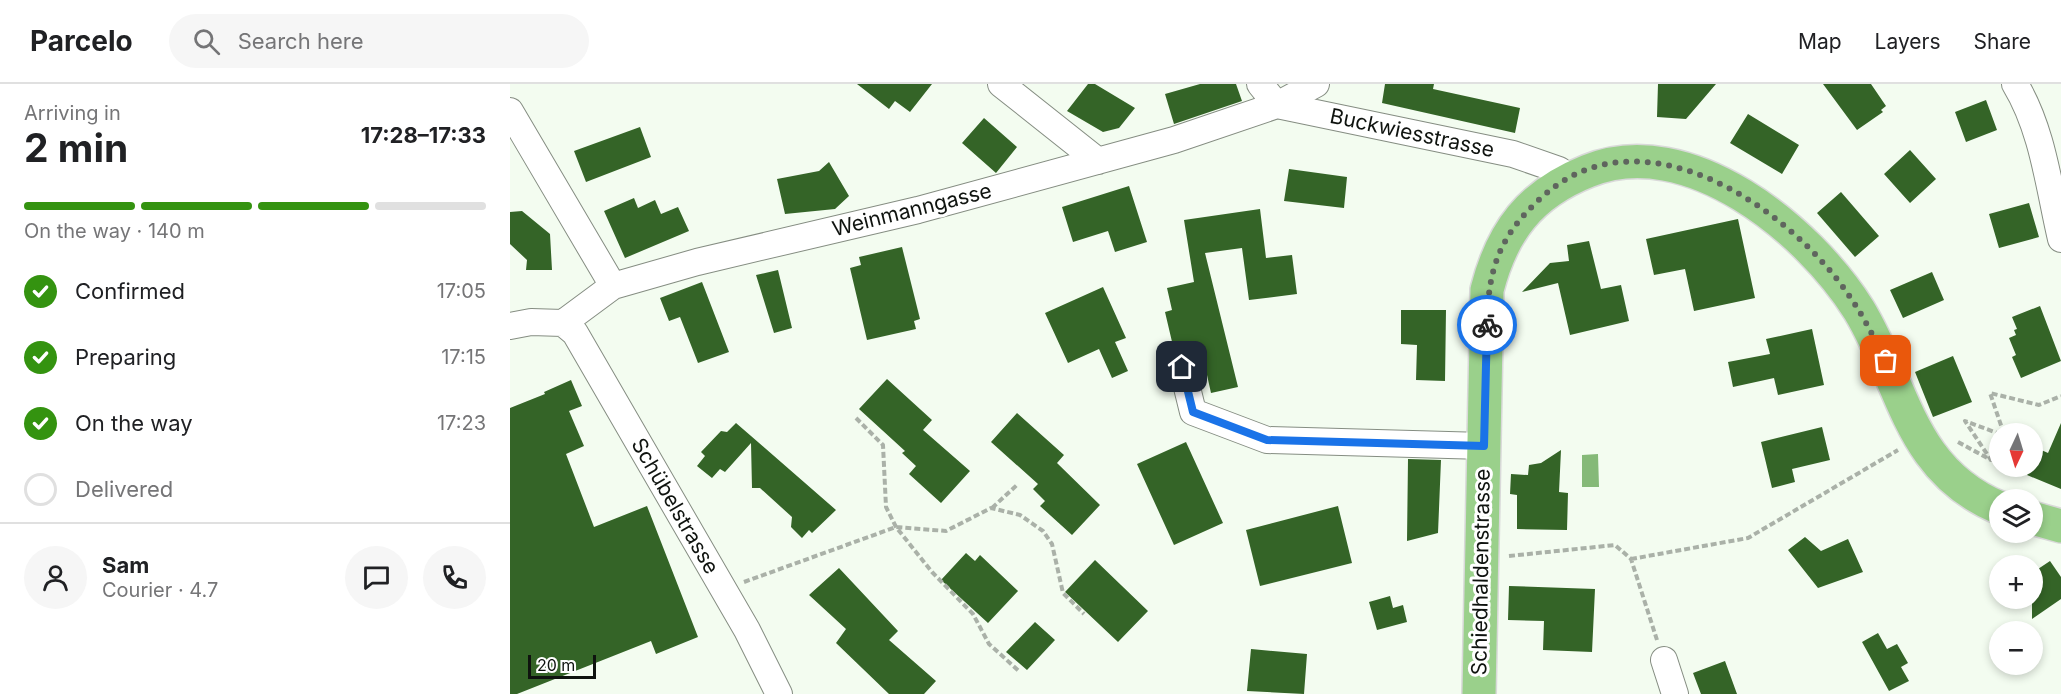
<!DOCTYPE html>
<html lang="en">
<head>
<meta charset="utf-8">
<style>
	body { margin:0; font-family:Inter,sans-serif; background:#f6f6f6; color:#202124; height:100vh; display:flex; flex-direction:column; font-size:22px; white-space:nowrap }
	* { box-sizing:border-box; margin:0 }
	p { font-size:20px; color:#757577 }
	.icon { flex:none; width:33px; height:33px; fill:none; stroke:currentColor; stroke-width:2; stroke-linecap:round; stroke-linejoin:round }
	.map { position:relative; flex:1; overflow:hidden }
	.details { display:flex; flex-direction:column; background:#fff; width:510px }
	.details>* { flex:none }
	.needle { width:39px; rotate:184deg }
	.tools { position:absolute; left:1479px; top:339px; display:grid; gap:12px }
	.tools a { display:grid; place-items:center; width:54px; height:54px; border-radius:50%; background:#fff; box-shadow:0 3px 9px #0003; font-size:30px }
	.scale { position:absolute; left:18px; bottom:15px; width:68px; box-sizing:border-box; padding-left:6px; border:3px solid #0f130f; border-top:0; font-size:16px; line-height:21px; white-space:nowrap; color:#0f130f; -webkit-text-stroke:4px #fff; paint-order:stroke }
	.pin { position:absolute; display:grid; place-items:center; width:51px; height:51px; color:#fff; margin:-26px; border-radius:12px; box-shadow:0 3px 9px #0006 }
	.courier { position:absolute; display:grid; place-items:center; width:60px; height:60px; margin:-30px; border:4px solid #1a73e8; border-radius:50%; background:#fff; color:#222; box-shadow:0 2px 8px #0007 }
	.overview em { font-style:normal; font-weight:700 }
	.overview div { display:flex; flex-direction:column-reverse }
	.overview { display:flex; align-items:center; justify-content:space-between; height:102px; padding:0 24px }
	h1 { font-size:39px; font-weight:700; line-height:45px }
	.bar { display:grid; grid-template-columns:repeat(4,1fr); gap:9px 6px; align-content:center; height:72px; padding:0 24px }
	.bar i { height:8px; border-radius:4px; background:#e0e0e0 }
	.bar .current { background:#349310 }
	.bar p { grid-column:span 4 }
	.line { display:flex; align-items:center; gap:15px; padding:0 24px; border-top:2px solid #e0e0e0 }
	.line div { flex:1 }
	.round { display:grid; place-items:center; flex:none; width:63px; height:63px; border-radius:32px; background:#f6f6f6 }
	ol { padding:0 24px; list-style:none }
	li { display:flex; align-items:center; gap:18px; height:66px }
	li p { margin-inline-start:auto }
	li .icon { padding:6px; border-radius:50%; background:#349310; color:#fff; stroke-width:4 }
	li:last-child { color:#757577 }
	li i { width:33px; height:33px; border:3px solid #e0e0e0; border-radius:50% }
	header { display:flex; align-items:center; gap:36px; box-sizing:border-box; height:84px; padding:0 30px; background:#fff; border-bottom:2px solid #e0e0e0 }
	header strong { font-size:28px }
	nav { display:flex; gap:33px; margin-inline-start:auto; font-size:21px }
	.search { width:420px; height:54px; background:#f6f6f6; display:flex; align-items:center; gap:15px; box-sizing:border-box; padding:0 21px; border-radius:33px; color:#757577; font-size:22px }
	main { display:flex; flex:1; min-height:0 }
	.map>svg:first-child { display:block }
</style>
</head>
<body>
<header>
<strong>Parcelo</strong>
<div class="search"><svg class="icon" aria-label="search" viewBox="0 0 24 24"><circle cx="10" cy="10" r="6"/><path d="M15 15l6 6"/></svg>Search here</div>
<nav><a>Map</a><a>Layers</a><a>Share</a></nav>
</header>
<main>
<section class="details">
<div class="overview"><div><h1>2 min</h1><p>Arriving in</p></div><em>17:28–17:33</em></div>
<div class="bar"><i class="current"></i><i class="current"></i><i class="current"></i><i></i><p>On the way · 140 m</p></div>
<ol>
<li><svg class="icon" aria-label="check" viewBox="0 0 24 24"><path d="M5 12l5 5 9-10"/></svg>Confirmed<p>17:05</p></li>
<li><svg class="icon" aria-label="check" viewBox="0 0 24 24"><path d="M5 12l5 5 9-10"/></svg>Preparing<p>17:15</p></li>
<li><svg class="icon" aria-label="check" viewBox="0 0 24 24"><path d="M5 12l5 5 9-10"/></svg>On the way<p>17:23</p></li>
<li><i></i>Delivered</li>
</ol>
<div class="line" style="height:108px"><a class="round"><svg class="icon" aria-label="person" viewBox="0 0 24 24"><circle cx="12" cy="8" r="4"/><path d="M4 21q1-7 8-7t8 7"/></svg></a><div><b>Sam</b><p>Courier · 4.7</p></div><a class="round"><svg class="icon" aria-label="chat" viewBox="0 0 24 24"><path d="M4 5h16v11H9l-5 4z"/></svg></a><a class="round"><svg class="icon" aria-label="phone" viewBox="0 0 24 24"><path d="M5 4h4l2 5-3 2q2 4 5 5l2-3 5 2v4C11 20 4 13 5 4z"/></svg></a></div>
</section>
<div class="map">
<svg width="1551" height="610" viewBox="0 0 1551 610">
	<rect width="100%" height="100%" fill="#f3fcf0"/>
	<path fill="#85b978" d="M1088,370L1089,403H1072V371Z"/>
	<path fill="#346427" d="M347,0H422L400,28L385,17L379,25Z
		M578,0H585L625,24L609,44L593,48L557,27Z
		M690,0H726L732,17L664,40L655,10Z
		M875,0H924L923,5L1010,24L1005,49L872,19Z
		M1148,0H1206L1176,35L1147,33Z
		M1313,0H1361L1376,22L1371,26L1373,28L1347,46Z
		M1476,16L1487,46L1456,58L1445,28Z
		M1238,30L1289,61L1272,90L1220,59Z
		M474,34L507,63L486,89L452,59Z
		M130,43L141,73L76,98L64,67Z
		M1400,66L1426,95L1400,119L1374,90Z
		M319,78L339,112L325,125L275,130L267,95L309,87Z
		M779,85L837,93L834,124L774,117Z
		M619,102L637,158L605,168L598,147L563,158L552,123Z
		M1331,108L1369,152L1345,173L1307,129Z
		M124,114L128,124L145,116L151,130L168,123L179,147L115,174L94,127Z
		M1519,119L1529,153L1489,164L1479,130Z
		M750,125L756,174L782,171L787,210L739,216L732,164L695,169L728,303L701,309L697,291L690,292L680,259L663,262L655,228L662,226L657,204L684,198L674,136Z
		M12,127L40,150L42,186H16L17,176L0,160V128Z
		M1228,135L1245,214L1184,227L1175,185L1144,191L1136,155Z
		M1079,157L1091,205L1111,201L1119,237L1060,251L1048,199L1012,208L1040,179L1059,177L1057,161Z
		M392,163L410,235L404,237L406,245L357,256L340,184L351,181L349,173Z
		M268,186L282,244L264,249L246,191Z
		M1422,188L1434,216L1393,234L1380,206Z
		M192,198L219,268L188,279L170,233L159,237L150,214Z
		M593,203L616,254L605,258L618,287L602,294L589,265L558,279L535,229Z
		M1530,222L1551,277L1511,294L1502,273L1506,271L1499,254L1506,251L1504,246L1507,245L1502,233Z
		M891,226H936L935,297L906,296L907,261L891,260Z
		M1302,245L1314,301L1268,311L1264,294L1223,303L1218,278L1260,270L1256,255Z
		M1443,272L1462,318L1423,333L1405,288Z
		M377,295L422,336L413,346L460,387L431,419L399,390L406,382L392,369L395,367L349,325Z
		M61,296L72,322L59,327L74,362L56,370L84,443L137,422L188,553L146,570L141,557L7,610H0V324L35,310L34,308Z
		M507,329L554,371L547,379L590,421L562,451L530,422L535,417L523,405L528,400L481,358Z
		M226,339L326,426L302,449L299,446L292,454L281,443L282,433L250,404H242L241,359L215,388L210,385L202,394L187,382L195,372L191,368L211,347L217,348Z
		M1551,339V405L1517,391L1529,365L1538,369Z
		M1312,343L1320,376L1282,385L1285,398L1262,404L1251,358Z
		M676,358L713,439L664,461L627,380Z
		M1051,366L1049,408L1058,409L1057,446L1007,445V411L1000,410L1001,390L1018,391L1019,381L1031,379Z
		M898,375L931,376L928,449L897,457Z
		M828,422L842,479L750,502L736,446Z
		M1295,453L1311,467L1338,455L1353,488L1308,504L1278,466Z
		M456,469L465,477L470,471L508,507L478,539L431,496Z
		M585,476L638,527L608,558L555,508Z
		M1540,477L1551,493V515L1522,535V489Z
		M329,484L388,547L379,556L426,597L414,610H379L326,559L336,545L299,511Z
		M999,502L1085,505L1082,568L1033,566L1034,537L998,536Z
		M880,512L883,524L893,521L897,538L867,546L859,518Z
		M525,538L545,556L517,586L496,568Z
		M1368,549L1377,565L1387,560L1398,579L1391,583L1399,597L1379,607L1352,558Z
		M741,565L797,570L794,610L737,607Z
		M1215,577L1227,610H1191L1183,589Z"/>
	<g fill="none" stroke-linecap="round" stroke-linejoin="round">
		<g stroke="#858d82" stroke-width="28">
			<path id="minor" d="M491,0L588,77
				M750,0L767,21L1003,70L1049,86L1059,94
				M1505,0C1533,46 1539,104 1551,155
				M0,27L103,202
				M53,239L65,249L237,546L269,610
				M0,242L21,238L53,239L103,202L187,178L408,126L664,56L767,21L806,0
				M672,283L683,328L757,356L974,362
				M1154,576L1165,610"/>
		</g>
		<g stroke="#d9d9d9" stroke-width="36">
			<path id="major" d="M1522,434L1551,442
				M969,610L977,206C992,147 1020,110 1078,87C1178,46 1299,146 1349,226C1394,300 1398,386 1490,424"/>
		</g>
		<path stroke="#aab1a8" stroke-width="4" stroke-dasharray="6 3" stroke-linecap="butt" d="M346,334L373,361L376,423L386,443L422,488L463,530L479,560L510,588
			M1494,350L1480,309L1529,321L1551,312
			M1448,358L1481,376L1455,337L1490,350
			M482,424L508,400
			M999,472L1105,461L1121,475L1147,556
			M1121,475L1238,454L1388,366
			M234,498L386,443L436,447L481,424L510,431L533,447L542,460L553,509L574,530"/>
		<use href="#minor" stroke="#fff" stroke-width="26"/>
		<use href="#major" stroke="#9ad08b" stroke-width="33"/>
	</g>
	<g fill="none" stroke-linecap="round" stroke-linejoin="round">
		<path stroke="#5f655e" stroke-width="6" stroke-dasharray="0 10.8" d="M977,241C978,185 989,152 1032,113C1131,23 1277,122 1338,210C1353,231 1364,254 1376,277"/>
		<path stroke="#1a73e8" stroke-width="8" d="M672,283L683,328L757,356L974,362L977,241"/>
	</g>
	<g text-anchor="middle" stroke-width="6" stroke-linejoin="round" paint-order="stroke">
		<g font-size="21" fill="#0f130f" stroke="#fff">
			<text transform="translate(902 49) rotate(12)" y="7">Buckwiesstrasse</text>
			<text transform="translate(402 126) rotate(-14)" y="7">Weinmanngasse</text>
			<text transform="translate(165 422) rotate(60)" y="7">Schübelstrasse</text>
			<text transform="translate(971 488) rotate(-89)" y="7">Schiedhaldenstrasse</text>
		</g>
	</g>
</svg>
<div class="tools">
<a><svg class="needle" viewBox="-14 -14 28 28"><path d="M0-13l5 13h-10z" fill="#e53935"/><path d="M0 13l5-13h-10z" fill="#757577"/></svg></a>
<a><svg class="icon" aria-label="layers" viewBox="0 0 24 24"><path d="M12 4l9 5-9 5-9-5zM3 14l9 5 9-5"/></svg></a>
<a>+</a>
<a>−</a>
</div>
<div class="scale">20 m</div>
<div class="pin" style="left:1376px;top:277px;background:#ea580c"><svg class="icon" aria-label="bag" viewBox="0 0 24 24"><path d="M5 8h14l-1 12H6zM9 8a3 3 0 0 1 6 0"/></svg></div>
<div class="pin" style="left:672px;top:283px;background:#1f2937"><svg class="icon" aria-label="home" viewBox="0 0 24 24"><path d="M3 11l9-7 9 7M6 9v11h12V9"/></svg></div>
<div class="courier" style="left:977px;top:241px"><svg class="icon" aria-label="bike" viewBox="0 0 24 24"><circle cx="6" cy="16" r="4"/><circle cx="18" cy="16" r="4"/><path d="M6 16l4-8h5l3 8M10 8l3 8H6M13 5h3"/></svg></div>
</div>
</main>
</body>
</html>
